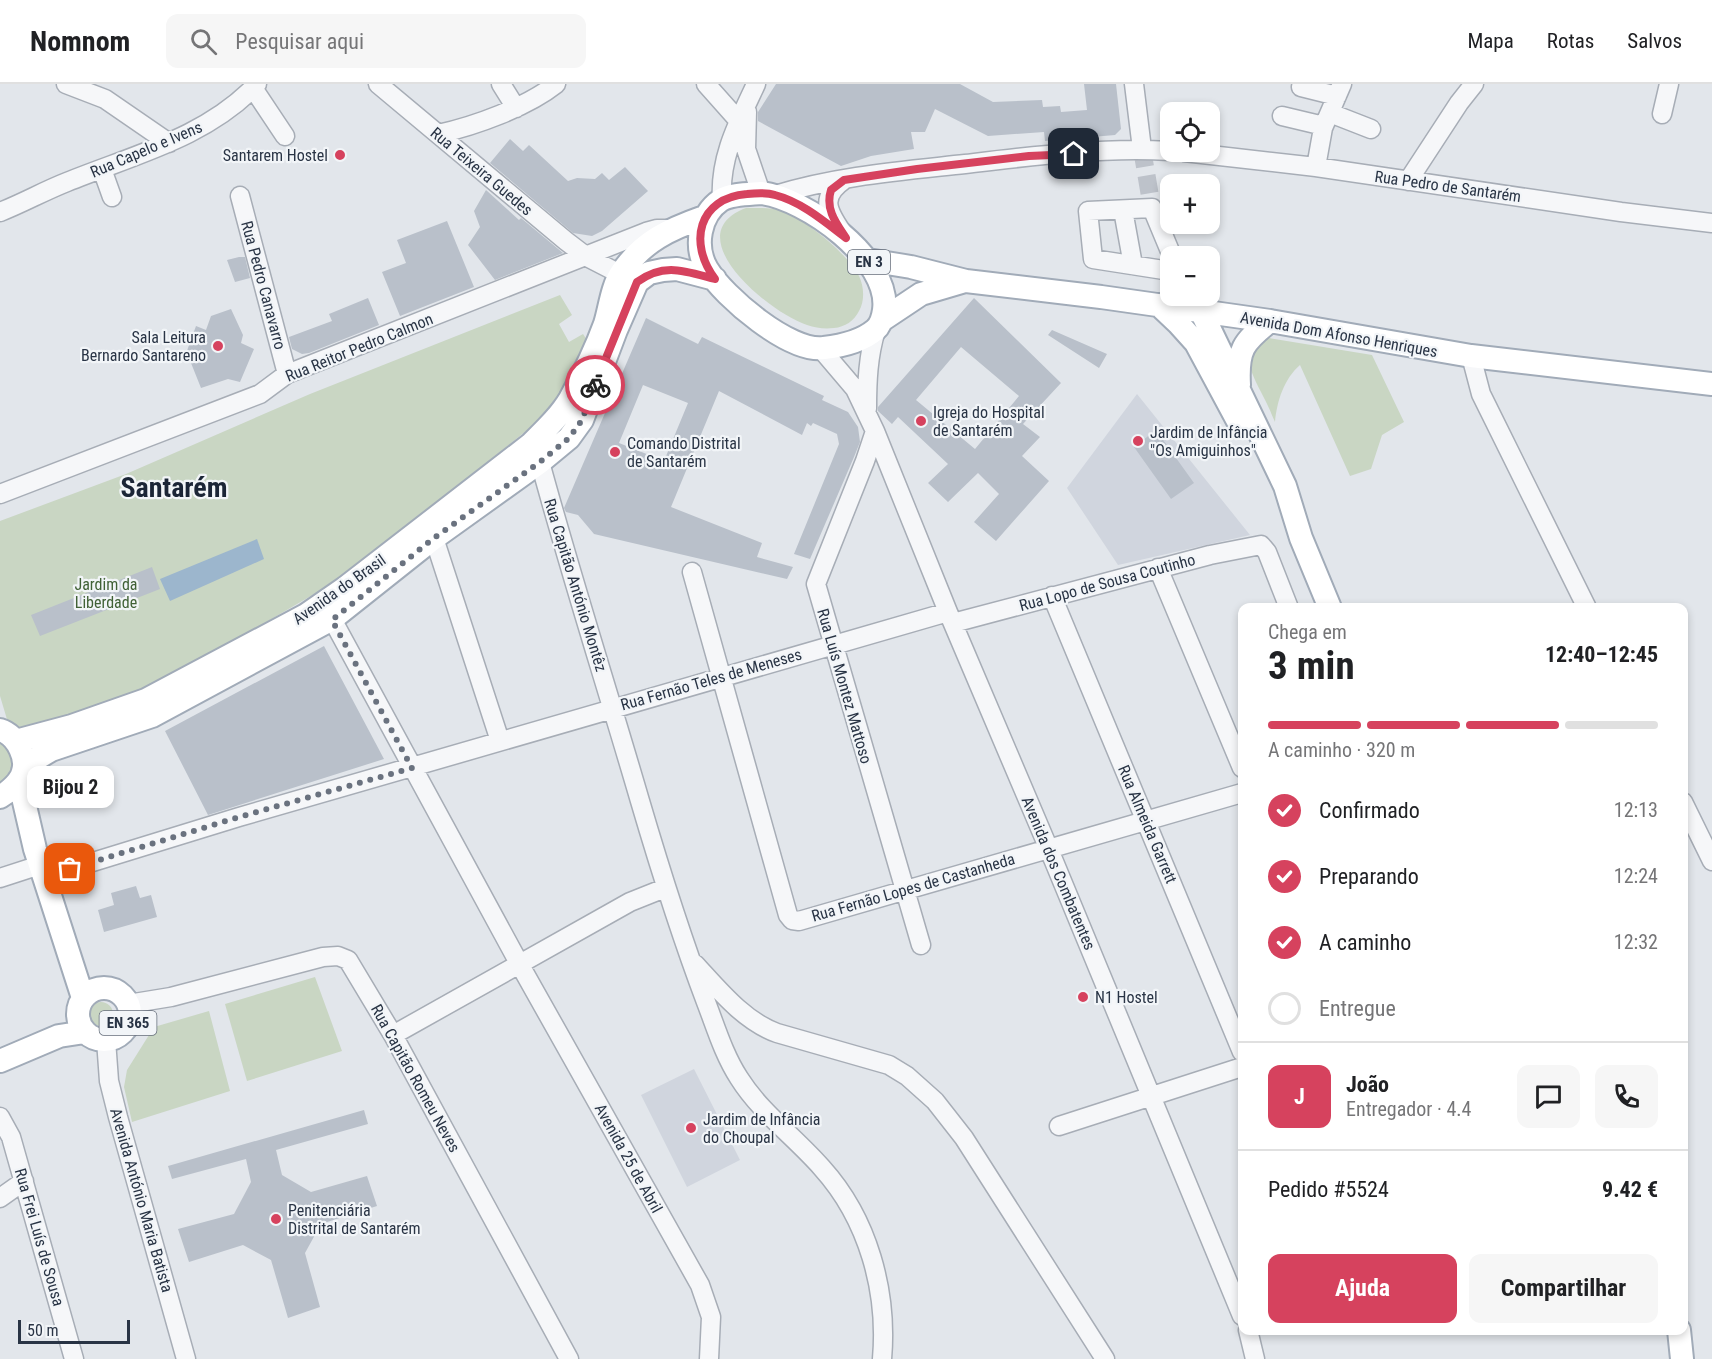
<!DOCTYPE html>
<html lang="pt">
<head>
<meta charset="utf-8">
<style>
	body { margin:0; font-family:"Roboto Condensed",sans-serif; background:#f6f6f6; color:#202124; height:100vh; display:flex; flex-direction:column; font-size:22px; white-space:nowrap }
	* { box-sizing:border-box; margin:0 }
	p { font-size:20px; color:#757577 }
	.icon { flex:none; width:33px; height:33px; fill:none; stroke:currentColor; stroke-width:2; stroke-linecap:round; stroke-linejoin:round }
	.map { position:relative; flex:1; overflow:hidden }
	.side { position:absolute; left:1238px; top:519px; width:450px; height:732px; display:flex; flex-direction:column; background:#fff; border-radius:12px; box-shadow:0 3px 9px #0003 }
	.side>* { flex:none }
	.controls { position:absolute; left:1160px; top:18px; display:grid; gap:12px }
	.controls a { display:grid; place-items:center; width:60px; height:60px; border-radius:12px; background:#fff; box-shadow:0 3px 9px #0003; font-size:30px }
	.scale { position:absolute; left:18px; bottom:15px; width:112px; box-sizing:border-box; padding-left:6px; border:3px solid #293445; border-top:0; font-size:16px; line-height:21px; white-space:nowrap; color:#293445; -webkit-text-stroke:4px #f2f5f8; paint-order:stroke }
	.pin { position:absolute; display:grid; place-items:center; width:51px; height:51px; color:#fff; margin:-26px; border-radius:12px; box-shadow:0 3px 9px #0006 }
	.courier { position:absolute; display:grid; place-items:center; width:60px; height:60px; margin:-30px; border:4px solid #d6425e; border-radius:50%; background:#fff; color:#222; box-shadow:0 2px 8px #0007 }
	.bubble { position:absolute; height:42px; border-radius:12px; background:#fff; box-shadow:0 3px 9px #0003; font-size:20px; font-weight:700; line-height:42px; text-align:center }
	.overview em { font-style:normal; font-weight:700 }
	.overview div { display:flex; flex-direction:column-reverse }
	.overview { display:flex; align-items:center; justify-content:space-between; height:102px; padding:0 30px }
	h1 { font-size:39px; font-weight:700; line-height:45px }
	.bar { display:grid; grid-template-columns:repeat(4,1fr); gap:9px 6px; align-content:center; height:72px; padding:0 30px }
	.bar i { height:8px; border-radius:4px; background:#e0e0e0 }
	.bar .selected { background:#d6425e }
	.bar p { grid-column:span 4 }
	.line { display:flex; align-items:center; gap:15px; padding:0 30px; border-top:2px solid #e0e0e0 }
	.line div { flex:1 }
	.round { display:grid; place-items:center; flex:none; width:63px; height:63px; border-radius:12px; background:#f6f6f6 }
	ol { padding:0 30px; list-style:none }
	li { display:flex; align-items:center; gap:18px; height:66px }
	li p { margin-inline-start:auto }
	li .icon { padding:6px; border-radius:50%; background:#d6425e; color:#fff; stroke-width:4 }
	li:last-child { color:#757577 }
	li i { width:33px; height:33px; border:3px solid #e0e0e0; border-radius:50% }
	.primary-button { display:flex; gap:12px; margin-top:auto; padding:12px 30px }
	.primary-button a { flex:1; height:69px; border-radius:12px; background:#d6425e; color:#fff; font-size:24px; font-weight:700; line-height:69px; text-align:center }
	.primary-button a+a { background:#f6f6f6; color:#202124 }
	header { display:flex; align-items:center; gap:36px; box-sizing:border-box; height:84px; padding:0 30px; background:#fff; border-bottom:2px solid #e0e0e0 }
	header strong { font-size:28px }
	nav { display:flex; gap:33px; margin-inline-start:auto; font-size:21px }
	.search { width:420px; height:54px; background:#f6f6f6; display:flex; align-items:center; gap:15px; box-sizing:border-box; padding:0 21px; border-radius:12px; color:#757577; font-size:22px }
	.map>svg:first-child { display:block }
</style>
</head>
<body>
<header>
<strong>Nomnom</strong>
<div class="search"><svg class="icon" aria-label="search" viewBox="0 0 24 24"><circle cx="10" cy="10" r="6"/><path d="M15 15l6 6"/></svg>Pesquisar aqui</div>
<nav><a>Mapa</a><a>Rotas</a><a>Salvos</a></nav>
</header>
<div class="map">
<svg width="1712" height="1275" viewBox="0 0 1712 1275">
	<rect width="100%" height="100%" fill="#e2e6eb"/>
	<path fill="#d0d5de" d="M1137,310L1250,451L1118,481L1067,404Z
		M694,985L740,1076L687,1103L641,1011Z"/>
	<path fill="#c9d6c3" d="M746,124C757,124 771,123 782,127C805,135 848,170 859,192C864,202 865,217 859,227C854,237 845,243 834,244C824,245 816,244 807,241C771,230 674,151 746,124Z
		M560,211L572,231L559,240L569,258L583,250L587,256L574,287L552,326L350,489L145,609L15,650L9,642L0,612V437L126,390L310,310Z
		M1269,254L1372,271L1404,338L1382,351L1371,385L1350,392L1300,281C1284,295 1277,317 1275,338C1271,329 1268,321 1263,312C1252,290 1236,265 1269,254Z
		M0,652L12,663L13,690L0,703Z
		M315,893L342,967L247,997L225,920Z
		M89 930a12 12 0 1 1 24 0a12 12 0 1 1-24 0Z
		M209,927L230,1007L132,1038L124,1003L127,986L154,943Z"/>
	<path fill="#9cb6cd" d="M257,455L264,475L170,517L160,495Z"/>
	<path fill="#b9c0ca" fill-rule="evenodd" d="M776,0H960L993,18L1042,16L1043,23L1060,22L1061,28L1087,26L1084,0H1116L1121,45L1115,51L1045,57L1044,48L988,52L935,25L925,48H911L914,65L871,72L841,82L758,37V28Z
		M510,55L523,67L529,61L568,97L577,94L595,95L602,89L609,96L625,83L648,107L602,147L592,152L573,149L490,79Z
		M486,106L519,136L521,134L563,169L495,196L468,161L480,143L474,127Z
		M447,137L474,203L400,232L382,188L406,179L397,156Z
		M239,173H245L250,194L235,198L227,176Z
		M368,214L379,241L309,269L302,270L292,265L289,253L332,237L329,230Z
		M974,214L1061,299L1023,340L1040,353L1022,372L1049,397L996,457L974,438L999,410L978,389L948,418L928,399L948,380L898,333L892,340L878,327V323ZM961,263L1019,312L975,365L916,316Z
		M231,225L243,251L241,259L254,265L240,298L228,295L201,304L191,279L184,275L196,242L206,246L211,232Z
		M646,234L698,260L702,253L824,312L822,316L848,328L858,343L860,358L854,373L810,475L794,470L839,360L837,350L813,339L811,342L807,339L802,351L719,307L671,423L762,459L757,473L793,483L787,495L594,450L578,431L566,428L564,424ZM643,301L688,319L664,377L619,359Z
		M1052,246L1107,270L1099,284L1048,251Z
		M1156,346L1194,399L1171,415L1134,363Z
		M152,483L160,505L40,552L31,531Z
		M324,562L384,675L208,731L165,647Z
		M136,802L140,814L151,811L157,833L104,848L98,826L114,821L111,809Z
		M364,1026L368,1040L276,1066L282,1091L311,1108L367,1092L377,1122L321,1140L305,1169L320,1223L288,1234L271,1176L243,1161L189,1178L178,1145L234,1130L251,1098L246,1075L172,1095L168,1082Z"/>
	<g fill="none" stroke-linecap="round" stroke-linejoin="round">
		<path stroke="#bdc2ca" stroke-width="18" stroke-dasharray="18 9" stroke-linecap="butt" d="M1142,65L1152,124"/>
		<g stroke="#a7adb6" stroke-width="21">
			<path id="minor" d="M66,0L105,15L169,59
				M378,0L566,157L587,173L620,190
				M501,0L516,24
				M706,0L738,36
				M1134,0L1142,65
				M1301,3L1337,12
				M253,4L285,52
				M747,28L746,65L761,109
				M1330,29L1371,45
				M1662,30L1669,0
				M1282,32L1324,42
				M438,50C475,42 527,23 556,0
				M1184,68L1316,83L1621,128L1712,139
				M1316,83L1323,44L1342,0
				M102,85L112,113
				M1408,97L1459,19L1474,0
				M775,111C836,92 901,87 965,80C1032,72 1102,63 1170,67
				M240,112L287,290
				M722,116C719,73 739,37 756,0
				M1123,126L1133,181
				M0,128C23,119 44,107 67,98C133,71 206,54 257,0
				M842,148C827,126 820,113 844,96
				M1170,187L1093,175L1088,127L1152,124L1172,172
				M821,265L855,305L875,347L948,528L1048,763L1242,1232
				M1471,272L1481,310L1587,524
				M867,325C867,298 868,272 876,246
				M875,347L865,377L816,500L921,861
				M540,378C571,492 607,604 640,717C660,785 681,852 706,918C716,944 724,971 739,994C761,1029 795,1053 822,1084C868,1135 888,1207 882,1275
				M0,410L260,310L287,290L646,148L657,145H669
				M434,454L500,657
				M1158,484L1242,684
				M692,488L788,831L792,836L799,837L1242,709
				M1052,512L1242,968
				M332,535L520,881L700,1201L711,1233L709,1275
				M953,539L1210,471L1261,461L1267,468L1289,524
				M1683,718L1712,777
				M44,793L239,733L948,528
				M0,794L40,781
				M695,880C719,906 744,937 777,949L889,981L907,992L935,1017L964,1054L1105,1275
				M128,920L171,913L323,873L338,872L348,876L393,951L569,1275
				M393,951L630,818L665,804
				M106,956L109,997L118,1033L186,1275
				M0,1033L11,1053L74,1275
				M1059,1042L1242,983
				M0,1114L24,1097
				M1248,1246L1255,1275"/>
		</g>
		<g stroke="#a1abb8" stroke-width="26">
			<path id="major" d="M761,109C805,114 891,175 884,226C883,233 881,241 875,246C862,257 841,262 824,264C790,269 724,213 707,185C694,163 699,131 721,116C731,110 749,110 761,109Z
				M868,176L911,183L966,197L1101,213L1270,237L1471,272L1712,300
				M1159,221L1178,239L1196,259L1239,339
				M1201,227L1285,402L1301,454L1330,524
				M882,236L921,210L965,197
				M1239,301C1237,266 1243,258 1270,237
				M0,646C17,651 30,676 21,693C16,702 8,708 0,713
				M16,657L72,642L146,616L306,531L345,504L531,360C545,346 560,332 570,315C581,295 597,262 605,240C610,224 612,202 622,188C643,157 670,145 704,133
				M23,687L36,675L51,666L152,632L332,535L434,454L540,378L569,354L582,336L616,246L637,198L649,189L663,186L677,185L715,195
				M19,696L35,765L83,914
				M78 930a26 26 0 1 1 52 0a26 26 0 1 1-52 0Z
				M0,977L59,952L85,948
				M1679,1246L1682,1275"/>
		</g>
		<use href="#minor" stroke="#f6f7f9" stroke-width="18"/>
		<use href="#major" stroke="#fff" stroke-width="22"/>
	</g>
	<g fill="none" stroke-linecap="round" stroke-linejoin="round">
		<path stroke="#6a727f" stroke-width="6" stroke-dasharray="0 10.8" d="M70,785L239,733L412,684L332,536L434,454L540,378L569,354L582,336L595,301"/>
		<path stroke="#d6425e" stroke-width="8" d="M595,301L637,198C664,178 685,187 715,195C688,159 698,114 747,110C756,109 766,108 775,111C802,118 825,138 846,154C836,139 825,125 831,106L844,96L917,85L1029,72L1074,70"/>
	</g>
	<g fill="#d6425e" stroke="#f2f5f8" stroke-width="2">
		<circle cx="340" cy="71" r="6"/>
		<circle cx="218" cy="262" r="6"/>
		<circle cx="921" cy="337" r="6"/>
		<circle cx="1138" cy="357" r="6"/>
		<circle cx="615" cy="368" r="6"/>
		<circle cx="1083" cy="913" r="6"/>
		<circle cx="691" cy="1044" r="6"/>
		<circle cx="276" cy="1135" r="6"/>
	</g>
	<g text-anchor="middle" stroke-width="4.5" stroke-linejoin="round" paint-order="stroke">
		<g fill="#f2f5f8" stroke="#656e7b" stroke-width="1.5">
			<rect x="848" y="166" width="42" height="24" rx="4.5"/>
			<rect x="99.5" y="927" width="57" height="24" rx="4.5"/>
		</g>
		<g font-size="15" font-weight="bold" fill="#293445">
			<text x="869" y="183">EN 3</text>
			<text x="128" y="944">EN 365</text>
		</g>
		<g font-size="16" fill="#293445" stroke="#f2f5f8">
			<text transform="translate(146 65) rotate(-23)" y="6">Rua Capelo e Ivens</text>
			<text transform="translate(482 87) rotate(40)" y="6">Rua Teixeira Guedes</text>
			<text transform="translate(1448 102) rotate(8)" y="6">Rua Pedro de Santarém</text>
			<text transform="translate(264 201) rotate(75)" y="6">Rua Pedro Canavarro</text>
			<text transform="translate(1339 250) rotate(10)" y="6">Avenida Dom Afonso Henriques</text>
			<text transform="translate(359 263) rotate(-22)" y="6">Rua Reitor Pedro Calmon</text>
			<text transform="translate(1107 498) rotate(-15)" y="6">Rua Lopo de Sousa Coutinho</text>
			<text transform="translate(576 501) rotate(73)" y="6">Rua Capitão António Montêz</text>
			<text transform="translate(339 505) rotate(-35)" y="6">Avenida do Brasil</text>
			<text transform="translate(711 595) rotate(-16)" y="6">Rua Fernão Teles de Meneses</text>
			<text transform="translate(845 602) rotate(74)" y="6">Rua Luís Montez Mattoso</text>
			<text transform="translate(1148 740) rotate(67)" y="6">Rua Almeida Garrett</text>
			<text transform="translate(1059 789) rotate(67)" y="6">Avenida dos Combatentes</text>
			<text transform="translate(913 803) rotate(-16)" y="6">Rua Fernão Lopes de Castanheda</text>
			<text transform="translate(416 994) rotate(61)" y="6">Rua Capitão Romeu Neves</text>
			<text transform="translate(629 1074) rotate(61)" y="6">Avenida 25 de Abril</text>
			<text transform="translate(142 1116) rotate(74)" y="6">Avenida António Maria Batista</text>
			<text transform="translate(40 1153) rotate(74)" y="6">Rua Frei Luís de Sousa</text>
		</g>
		<g font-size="16" fill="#293445" stroke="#f2f5f8" text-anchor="start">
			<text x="328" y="77" text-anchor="end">Santarem Hostel</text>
			<text x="206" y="259" text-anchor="end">Sala Leitura<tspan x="206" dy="18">Bernardo Santareno</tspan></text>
			<text x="933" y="334">Igreja do Hospital<tspan x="933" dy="18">de Santarém</tspan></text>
			<text x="1150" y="354">Jardim de Infância<tspan x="1150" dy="18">"Os Amiguinhos"</tspan></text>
			<text x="627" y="365">Comando Distrital<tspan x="627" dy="18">de Santarém</tspan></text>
			<text x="1095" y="919">N1 Hostel</text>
			<text x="703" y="1041">Jardim de Infância<tspan x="703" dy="18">do Choupal</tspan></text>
			<text x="288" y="1132">Penitenciária<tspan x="288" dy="18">Distrital de Santarém</tspan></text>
		</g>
		<g font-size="16" fill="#406136" stroke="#f2f5f8">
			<text x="106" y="506">Jardim da<tspan x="106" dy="18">Liberdade</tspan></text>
		</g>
		<g font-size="28" font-weight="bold" fill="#1b2536" stroke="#f2f5f8">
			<text x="174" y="413">Santarém</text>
		</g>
	</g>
</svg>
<div class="controls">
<a><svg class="icon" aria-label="locate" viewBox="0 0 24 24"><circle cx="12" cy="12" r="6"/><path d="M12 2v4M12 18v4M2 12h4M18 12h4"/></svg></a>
<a>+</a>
<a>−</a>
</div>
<div class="scale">50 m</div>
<div class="pin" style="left:70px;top:785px;background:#ea580c"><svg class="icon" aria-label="bag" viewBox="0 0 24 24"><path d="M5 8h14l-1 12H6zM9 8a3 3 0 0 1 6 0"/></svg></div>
<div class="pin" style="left:1074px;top:70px;background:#1f2937"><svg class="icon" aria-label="home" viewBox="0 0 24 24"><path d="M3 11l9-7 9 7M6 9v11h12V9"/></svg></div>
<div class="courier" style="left:595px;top:301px"><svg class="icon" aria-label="bike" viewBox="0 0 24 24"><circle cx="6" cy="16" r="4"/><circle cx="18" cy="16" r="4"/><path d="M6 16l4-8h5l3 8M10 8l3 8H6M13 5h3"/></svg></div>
<div class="bubble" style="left:27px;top:682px;width:87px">Bijou 2</div>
<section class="side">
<div class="overview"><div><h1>3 min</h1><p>Chega em</p></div><em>12:40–12:45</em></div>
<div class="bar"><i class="selected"></i><i class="selected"></i><i class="selected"></i><i></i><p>A caminho · 320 m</p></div>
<ol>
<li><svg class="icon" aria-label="check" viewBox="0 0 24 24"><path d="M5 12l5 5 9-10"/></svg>Confirmado<p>12:13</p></li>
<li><svg class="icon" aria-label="check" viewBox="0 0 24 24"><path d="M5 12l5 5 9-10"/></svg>Preparando<p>12:24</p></li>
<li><svg class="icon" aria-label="check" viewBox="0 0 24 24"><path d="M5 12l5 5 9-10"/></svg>A caminho<p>12:32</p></li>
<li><i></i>Entregue</li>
</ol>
<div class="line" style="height:108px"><b class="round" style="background:#d6425e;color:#fff">J</b><div><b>João</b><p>Entregador · 4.4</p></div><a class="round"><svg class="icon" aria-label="chat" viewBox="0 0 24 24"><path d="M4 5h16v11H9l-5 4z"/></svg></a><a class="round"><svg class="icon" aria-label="phone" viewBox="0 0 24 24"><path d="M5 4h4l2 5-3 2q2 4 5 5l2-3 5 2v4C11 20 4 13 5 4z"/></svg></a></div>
<div class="line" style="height:78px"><div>Pedido #5524</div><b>9.42 €</b></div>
<div class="primary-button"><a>Ajuda</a><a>Compartilhar</a></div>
</section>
</div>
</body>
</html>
